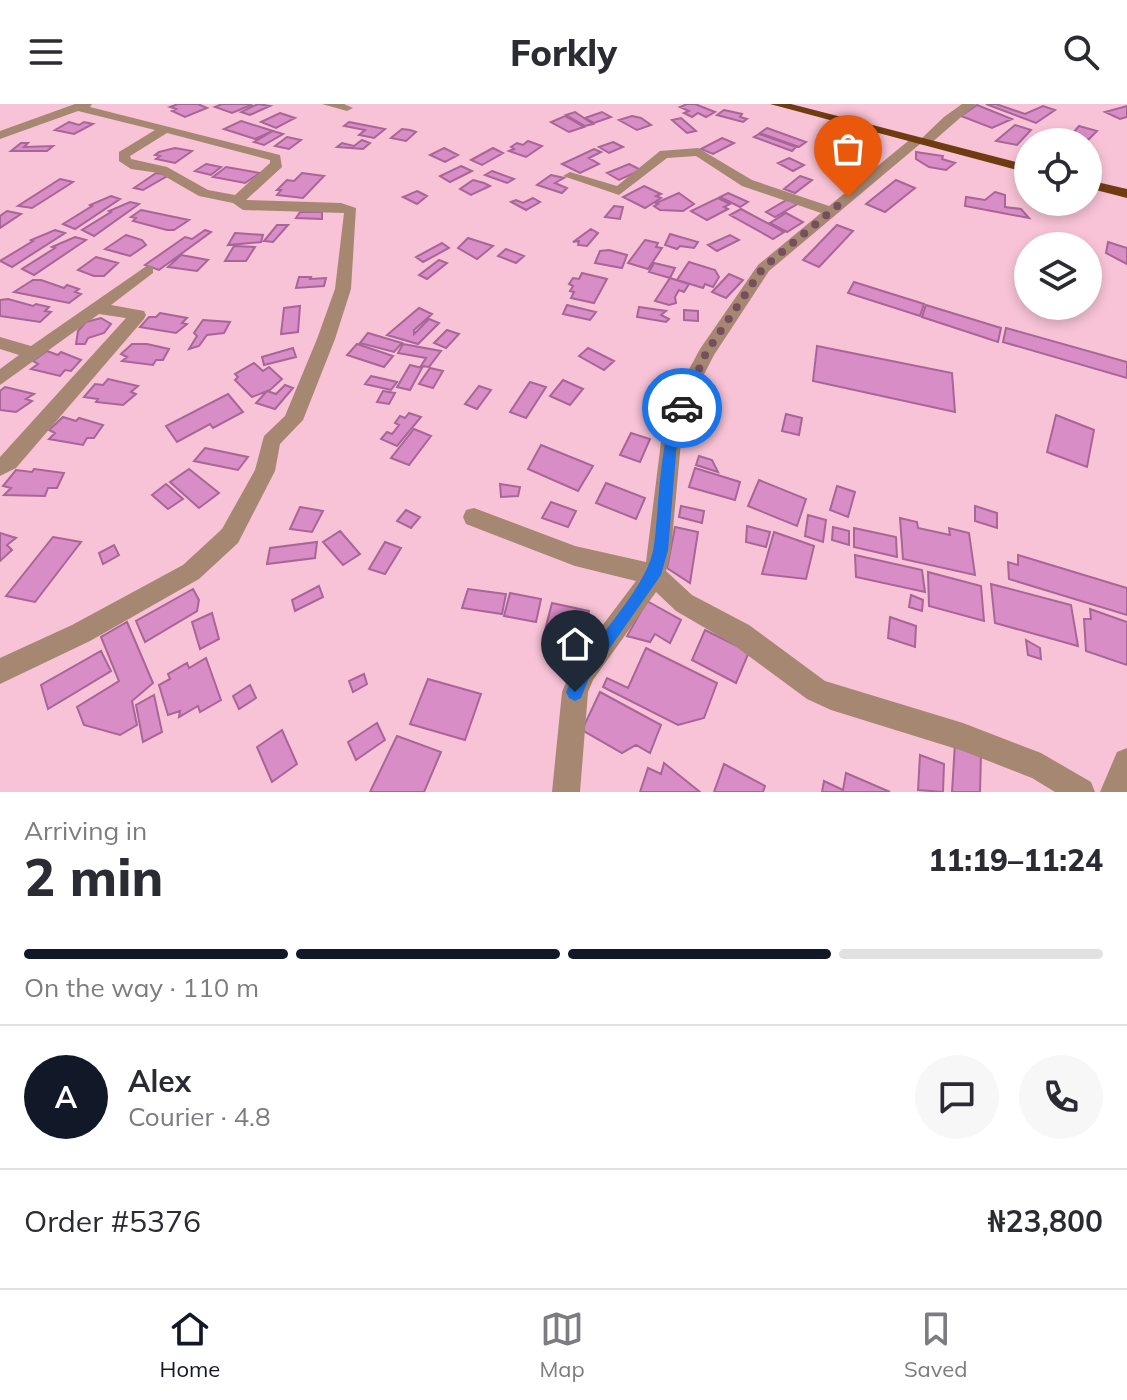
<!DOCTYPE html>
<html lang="en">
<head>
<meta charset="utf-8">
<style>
	body { margin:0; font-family:Mulish,sans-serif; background:#f7f7f7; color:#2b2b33; height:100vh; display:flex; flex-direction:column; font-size:30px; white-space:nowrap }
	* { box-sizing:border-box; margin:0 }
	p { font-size:26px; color:#7c7c81 }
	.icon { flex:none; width:44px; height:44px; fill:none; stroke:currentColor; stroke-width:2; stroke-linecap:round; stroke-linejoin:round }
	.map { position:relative; height:688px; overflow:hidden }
	.sheet { display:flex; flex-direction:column; background:#fff; flex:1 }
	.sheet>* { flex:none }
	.tools { position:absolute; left:1014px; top:24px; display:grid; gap:16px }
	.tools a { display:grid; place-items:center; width:88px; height:88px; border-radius:50%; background:#fff; box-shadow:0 4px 12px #0003; font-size:40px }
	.pin { position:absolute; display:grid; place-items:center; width:68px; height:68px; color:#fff; margin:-82px -34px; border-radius:50% 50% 50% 0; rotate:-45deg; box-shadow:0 0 8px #0007 }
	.pin .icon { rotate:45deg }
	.courier { position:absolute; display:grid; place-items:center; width:80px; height:80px; margin:-40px; border:6px solid #1a73e8; border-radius:50%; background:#fff; color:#222; box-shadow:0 2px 10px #0007 }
	.head em { font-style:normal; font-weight:800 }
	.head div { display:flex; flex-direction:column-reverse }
	.head { display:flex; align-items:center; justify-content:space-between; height:136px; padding:0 24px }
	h1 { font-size:52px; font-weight:800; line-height:60px }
	.bar { display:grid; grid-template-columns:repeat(4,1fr); gap:12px 8px; align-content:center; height:96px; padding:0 24px }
	.bar i { height:10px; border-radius:6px; background:#e1e1e2 }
	.bar .active { background:#111827 }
	.bar p { grid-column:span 4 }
	.line { display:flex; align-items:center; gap:20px; padding:0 24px; border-top:2px solid #e1e1e2 }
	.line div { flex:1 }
	.round { display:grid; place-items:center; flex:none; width:84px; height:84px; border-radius:42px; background:#f7f7f7 }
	header { display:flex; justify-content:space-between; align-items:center; height:104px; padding:0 24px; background:#fff; font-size:36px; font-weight:800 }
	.menu { display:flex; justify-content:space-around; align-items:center; height:112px; border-top:2px solid #e1e1e2; background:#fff; font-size:22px; color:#7c7c81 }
	.menu a { display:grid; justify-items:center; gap:4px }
	.menu .active { color:#111827 }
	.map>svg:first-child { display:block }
</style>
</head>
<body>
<header><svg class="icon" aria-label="menu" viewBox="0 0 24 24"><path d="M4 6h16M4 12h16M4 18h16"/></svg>Forkly<svg class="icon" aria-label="search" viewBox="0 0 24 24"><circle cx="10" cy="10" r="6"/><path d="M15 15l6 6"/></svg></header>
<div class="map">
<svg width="1127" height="688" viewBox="0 0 1127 688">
	<rect width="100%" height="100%" fill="#f8c3d6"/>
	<path fill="#d88dc6" stroke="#a86598" stroke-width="2" d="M178,0H198L207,4L185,13L172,7L176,5L170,3Z
		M222,0H248L251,1L232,9L215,3Z
		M258,0L270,2L250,11L241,8Z
		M687,0H695L715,8L706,13L698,9L692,13L684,9L689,7L680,3Z
		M986,0H996L1025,10L1043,2L1055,6L1036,19Z
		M977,1L1012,15L992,24L961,12Z
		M1127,2V13L1120,15L1105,8Z
		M724,6L742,10L740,13L747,15L743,18L717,11Z
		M575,8L593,20L585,22L566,11Z
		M602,8L611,13L594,19L585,14Z
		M280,9L295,14L276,24L261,18Z
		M565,12L584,23L569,28L551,18Z
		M632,12L641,14L651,21L637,26L619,16Z
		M681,14L696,27L687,29L672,16Z
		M241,17L273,27L255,35L224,25Z
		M69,18L79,21L84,18L93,20L74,30L55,26Z
		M349,18L385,25L374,34L359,31L365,26L344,22Z
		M1015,21L1031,26L1017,41L996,37Z
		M1079,22L1097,27L1088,36L1073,29Z
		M767,24L806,38L799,43L760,29Z
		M402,25L410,26L416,28L406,37L391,34Z
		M273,27L283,30L264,41L254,38Z
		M759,30L796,43L792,47L754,33Z
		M287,33L301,36L289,45L275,42Z
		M722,34L734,39L713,50L701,45Z
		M362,36L370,39L363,45L337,43L342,39L354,42Z
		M528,37L542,42L526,53L509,47L514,45L511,43L517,39L523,41Z
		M613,38L623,43L609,49L599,43Z
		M21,39H28L24,43L53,42L47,47H11Z
		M175,44L192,47L175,59L156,55L160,52L155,51L159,48Z
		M444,44L458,51L445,58L430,51Z
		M493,44L503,49L482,61L471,56Z
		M594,45L601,48L589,54L599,60L580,69L562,60Z
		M916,48L943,52L942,55L955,59L946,66L929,63L916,55Z
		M789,54L804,61L793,67L778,59Z
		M206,60L221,63L211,71L195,67Z
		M629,60L641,66L619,76L607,69Z
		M461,62L472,67L450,78L440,72Z
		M226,63L260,69L245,79L213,73Z
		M855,63L864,66L853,78L843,74Z
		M492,67L514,75L507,79L485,71Z
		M156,69L169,71L143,86L134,84Z
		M302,69L324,72L303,94L277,91L281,86H277L287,76L294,77Z
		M551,71L564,74L555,79L567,84L562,89L537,81Z
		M800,72L812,76L795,89L784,85Z
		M60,75L73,78L32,104L18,102Z
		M473,76L484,79L490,82L471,91L460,85Z
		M896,76L915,84L885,108L866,100Z
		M644,82L661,90L656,92L661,94L645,104L623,93Z
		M417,87L427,92L417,100L403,93Z
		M995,88L1005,91V103L1021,105L1029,114L965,102L966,93L985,96Z
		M679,89L694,100L683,107L660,106L654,102L658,100L656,99Z
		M728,89L748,98L740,103L720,93Z
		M111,92L120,95L75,125L63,120L92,102L90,101Z
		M533,94L540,98L526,106L511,98L516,96L523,99Z
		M718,94L730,100L724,103L728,105L707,116L691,107Z
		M790,94L799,99L775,113L766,108Z
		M130,98L139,100L94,132L82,126L111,108L109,107Z
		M614,102L623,103L620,115L605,113Z
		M741,105L784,128L773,135L730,111Z
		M141,106L189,116L174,126H167L133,117L136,114L131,113Z
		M7,107L21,110L0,124V112Z
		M300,108H322V115L296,114Z
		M786,109L803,118L787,128L770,119Z
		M277,121H288L273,138L264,137Z
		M837,121L853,127L819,163L803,156Z
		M591,125L598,129L587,142L578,141L579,137L573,138Z
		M55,126L65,129L12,163L0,157L33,137L31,136Z
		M205,126L211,128L159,166L145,161L185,133L192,135Z
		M235,129L263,131L261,138L228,141Z
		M670,130L698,138L694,144L680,142L677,145L665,141Z
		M126,131L142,136L146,141L130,152L105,145Z
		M730,131L739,136L717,147L708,141Z
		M75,133L86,136L34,171L22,165L55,144L52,143Z
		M468,134L493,142L477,155L458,144Z
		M645,136L658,139L656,143L662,144L648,165L628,159Z
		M1108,138L1127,144V160L1106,149Z
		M442,139L449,144L423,158L416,153Z
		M234,142L255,143L246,157H225Z
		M506,145L524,152L516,159L498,152Z
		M609,146L627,151L622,164L595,159L600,147Z
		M181,151L208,156L197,167L168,163Z
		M96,153L118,159L104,172H94L78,166Z
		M439,156L447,159L427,175L419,171Z
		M689,158L715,166L719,173L713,183L705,180L703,184L677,176Z
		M654,159L675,164L670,174L649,168Z
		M582,169L607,175L594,199L571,194L574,188L570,187L573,182L569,180L573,174L579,175Z
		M729,170L743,176L726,194L712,188Z
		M299,173H311L310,175L326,174L324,182L296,184Z
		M670,174L689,180L684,188L679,186L675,193L676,199L669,201L655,197Z
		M33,176H41L64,184L67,181L79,185L75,188L81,190L69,199L14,188Z
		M854,178L924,200L920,212L848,189Z
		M8,195L33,202L36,200L49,203L45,207L51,208L40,218L0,212V196Z
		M567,201L596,208L590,216L563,210Z
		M926,201L1001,224L998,238L922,213Z
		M300,202L298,228L281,230L284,204Z
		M639,203L666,207L661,211L669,215L666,218L637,213Z
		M419,204L432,210L414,226V230L429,215L439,219L418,240L387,231Z
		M684,206L698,207V217L684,216Z
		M160,209L187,214L182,219L187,220L176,229L140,223L149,213H156Z
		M101,214L111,220L104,229L88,234L85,240H76L78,227L86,218Z
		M203,216L230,218L224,229L207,231L199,242L189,245L197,232L194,229Z
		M1006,224L1127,258V274L1003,238Z
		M447,226L459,230L446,244L434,239Z
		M368,229L402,239L394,248L360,239Z
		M132,240H147L169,245L163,256H156L153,261L122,257L127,253L121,250Z
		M357,240L393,252L384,263L347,251Z
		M403,240L441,247L429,263L421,262L426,254L398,249Z
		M817,242L952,269L955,308L813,277Z
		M293,244L296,253L264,261L262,253Z
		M588,244L614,257L604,266L579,252Z
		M47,247L58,251L61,248L81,256L71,267L65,266L60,272L31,265L38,260L33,257Z
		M254,259L263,267L269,263L282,275L270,286L252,293L235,276L238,273L235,270Z
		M410,261L422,264L410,286L397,283Z
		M430,264L443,267L433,284L419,280Z
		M371,272L397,278L391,286L365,280Z
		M108,275L138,282L131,288L136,290L123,301L96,298L98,295L84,293L95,280L103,281Z
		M563,276L583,285L570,301L550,292Z
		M530,278L546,283L526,314L510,308Z
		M666,278L675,280L668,299L646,293L650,283L663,286Z
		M285,281L293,284L275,305L256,299L267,287L276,290Z
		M479,282L491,286L477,305L465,300Z
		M5,283L34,290L26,295L32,297L16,308L0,306V287Z
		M383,287L395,289L389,300L377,298Z
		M228,290L243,308L213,324L210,320L177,338L166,322Z
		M409,309L421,313L397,342L381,335L387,328L392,330L399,321L395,319L400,312L405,314Z
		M786,310L802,314L799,331L782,327Z
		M1056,311L1094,326L1087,363L1047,348Z
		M63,313L76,317L79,314L103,321L94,334H87L83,341L49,335L55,329L49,326Z
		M414,325L431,332L409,361L391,354Z
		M631,329L650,335L640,358L620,351Z
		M541,341L593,362L578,387L528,365Z
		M205,344L248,353L238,366L194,357Z
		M699,352L712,356L718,368L696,361Z
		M695,364L740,378L735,396L689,383Z
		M34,365L64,369L57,384H48L45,392L4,391L11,384L3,382L16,366L32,368Z
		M189,365L219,389L199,404L170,378Z
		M759,376L806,395L797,422L748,402Z
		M606,379L645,394L636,415L596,399Z
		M166,380L183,395L168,405L152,391Z
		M500,380L520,383L518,392L501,393Z
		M837,382L855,388L848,413L830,406Z
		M551,398L576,407L568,423L542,414Z
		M681,402L704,407L702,419L679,413Z
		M975,402L997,409V424L975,417Z
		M300,403L323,407L312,428L290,425Z
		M406,406L420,413L411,424L397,417Z
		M808,411L826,416L823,438L805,432Z
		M900,414L917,418L918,424L950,431L949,424L969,429L975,471L903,455Z
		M747,422L770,428L766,443L746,438Z
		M675,423L698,428L690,479L667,464Z
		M833,423L849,427V441L832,436Z
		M854,424L896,433L897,453L854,443Z
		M340,427L360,450L343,461L323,438Z
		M774,428L814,442L806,475L762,470Z
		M0,429L16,434L7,441L12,446L0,457Z
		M53,433L81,438L35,498L6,492Z
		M317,438L315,454L267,460L270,444Z
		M385,438L401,444L385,470L369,465Z
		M114,441L119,451L103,460L99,449Z
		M855,451L922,466L925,488L856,473Z
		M1018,451L1127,484V511L1009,475L1008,458L1018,461Z
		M928,468L981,482L984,517L929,502Z
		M991,480L1071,501L1078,542L995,519Z
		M319,482L323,493L295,507L292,496Z
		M193,485L199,496L197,507L145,538L136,517Z
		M468,485L506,490L502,510L462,504Z
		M510,489L541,495L536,518L504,512Z
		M911,491L923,496L922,507L909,503Z
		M647,497L681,516L670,539L655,530L650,538L627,532Z
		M552,499L589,507L582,539L544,530Z
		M1090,505L1127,518V561L1086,547L1084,515H1091Z
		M212,509L219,535L200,545L192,518Z
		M890,513L916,522L915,543L888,534Z
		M127,518L153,579L132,597L137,621L120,631L84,621L77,603L119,577L101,533Z
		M705,526L749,548L736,579L692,556Z
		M1026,536L1040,544L1041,555L1028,551Z
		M646,544L717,579L704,614L678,621L603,583L607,574L628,584Z
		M101,547L111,567L48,605L41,581Z
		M206,554L221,596L200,608L198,602L179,613L180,607L168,611L159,581L170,575L168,570L187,559L189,564Z
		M364,570L367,580L353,588L349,577Z
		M428,575L481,590L465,636L410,620Z
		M250,581L256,594L239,605L233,592Z
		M600,588L661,621L650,649L636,641L622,649L582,626Z
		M154,591L162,628L143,638L136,601Z
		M377,619L385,636L356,656L348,638Z
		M282,626L297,660L272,678L257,643Z
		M397,632L441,648L424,688H370Z
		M955,639L981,650L980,688H952Z
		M920,651L944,660L943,688L918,686Z
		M664,659L700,688H640L648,664L661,670Z
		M724,660L765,682L763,688H714Z
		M846,669L890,688H822L824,677L843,686Z"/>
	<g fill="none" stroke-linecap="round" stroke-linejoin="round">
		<path fill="#a68772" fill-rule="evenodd" d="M75,0H92L90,3L280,51L282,63L246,96L341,99L356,104L351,185L335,235L303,316L280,340L275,367L238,439L199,475L90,537L0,580V554L72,521L183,461L222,425L255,366L264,332L285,312L317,235L335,185L344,109L243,106L233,99L199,92L159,69L131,65L119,57V48L155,26L78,7L0,35V27ZM167,29L270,56V59L235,91L208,86L167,63L131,55L130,52Z
			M322,0H344L353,4L347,7Z
			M962,0H976L929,41L920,40L769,167L714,251L697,284L681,338L671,446L666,467L692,491L749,521L825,577L963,619L1041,649L1091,678L1095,688H1055L1032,674L963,647L831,606L807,595L731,539L676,507L656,488L593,576L588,588L580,688H552L562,588L574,559L636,477L575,462L466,420L463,413L466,406L474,404L575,442L646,458L661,338L679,284L700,245L758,161L821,109L742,82L696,52L667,54L619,91L563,72L570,68L617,82L660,47L698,44L752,76L829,102L913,33L922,34L944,13Z
			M148,161L153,163V169L111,201L144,207L146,211L144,215L16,364L0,372V353L126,214L99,210L0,281V265L19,251L0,245V233L31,242Z
			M1127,644V688H1100L1117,648Z"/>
		<path fill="#6f3c11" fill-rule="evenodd" d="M770,0H791L1028,61V69Z
			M1088,76L1127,85V94L1088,84Z"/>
	</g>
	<path fill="#1a73e8" d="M682,299L688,304L677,338L668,446L661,471L589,574L581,594L575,597L569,594L566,588C586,540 643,492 653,447C659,419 659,311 682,299Z"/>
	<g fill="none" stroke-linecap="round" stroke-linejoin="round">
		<path stroke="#764f5e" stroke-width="8" stroke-dasharray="0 14.4" d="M682,304L706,249L763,164L848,93"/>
	</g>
</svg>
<div class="tools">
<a><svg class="icon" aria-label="locate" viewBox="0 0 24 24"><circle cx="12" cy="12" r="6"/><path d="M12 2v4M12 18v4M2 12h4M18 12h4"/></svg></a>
<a><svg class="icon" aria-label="layers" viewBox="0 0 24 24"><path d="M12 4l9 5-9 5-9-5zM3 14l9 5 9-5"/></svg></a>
</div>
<div class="pin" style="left:848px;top:93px;background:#ea580c"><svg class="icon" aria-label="bag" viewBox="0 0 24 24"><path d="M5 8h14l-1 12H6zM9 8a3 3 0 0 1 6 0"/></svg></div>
<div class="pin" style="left:575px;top:588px;background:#1f2937"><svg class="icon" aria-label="home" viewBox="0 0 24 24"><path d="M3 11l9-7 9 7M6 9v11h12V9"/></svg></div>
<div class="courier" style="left:682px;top:304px"><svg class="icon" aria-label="car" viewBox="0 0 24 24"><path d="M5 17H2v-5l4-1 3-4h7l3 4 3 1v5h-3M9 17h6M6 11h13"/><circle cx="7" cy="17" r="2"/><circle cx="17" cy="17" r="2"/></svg></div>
</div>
<section class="sheet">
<div class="head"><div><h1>2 min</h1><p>Arriving in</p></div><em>11:19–11:24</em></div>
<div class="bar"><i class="active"></i><i class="active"></i><i class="active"></i><i></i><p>On the way · 110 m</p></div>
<div class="line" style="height:144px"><b class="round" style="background:#111827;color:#fff">A</b><div><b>Alex</b><p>Courier · 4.8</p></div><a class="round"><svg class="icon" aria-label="chat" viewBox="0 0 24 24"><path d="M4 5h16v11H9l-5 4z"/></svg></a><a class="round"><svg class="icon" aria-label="phone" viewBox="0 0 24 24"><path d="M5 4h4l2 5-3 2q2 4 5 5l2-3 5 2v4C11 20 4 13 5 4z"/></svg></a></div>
<div class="line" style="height:104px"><div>Order #5376</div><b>₦23,800</b></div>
</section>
<nav class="menu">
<a class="active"><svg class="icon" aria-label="home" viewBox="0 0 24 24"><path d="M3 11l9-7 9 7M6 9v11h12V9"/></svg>Home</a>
<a><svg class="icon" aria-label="map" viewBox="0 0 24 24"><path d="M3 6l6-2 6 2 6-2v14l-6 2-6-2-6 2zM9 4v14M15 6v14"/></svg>Map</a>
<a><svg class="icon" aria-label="saved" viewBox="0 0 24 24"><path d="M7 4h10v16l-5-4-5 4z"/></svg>Saved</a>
</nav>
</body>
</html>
